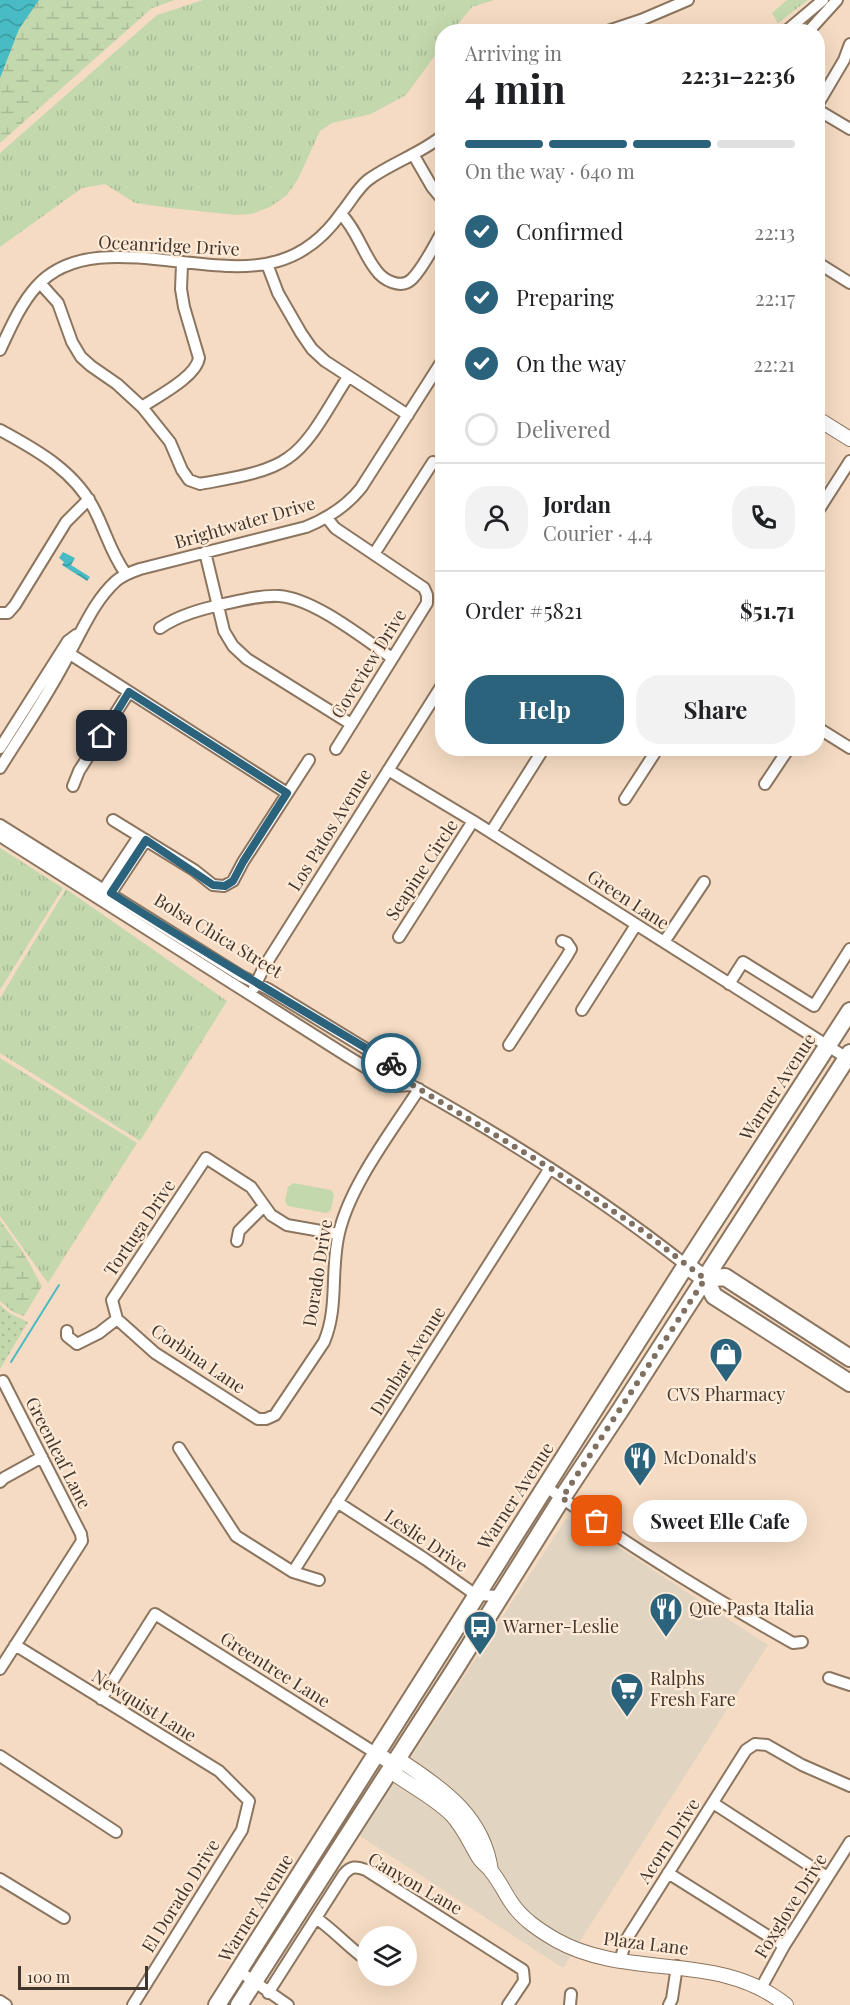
<!DOCTYPE html>
<html lang="en">
<head>
<meta charset="utf-8">
<style>
	body { margin:0; font-family:"Playfair Display",serif; background:#f2f2f2; color:#202124; height:100vh; display:flex; flex-direction:column; font-size:22px; white-space:nowrap }
	* { box-sizing:border-box; margin:0 }
	p { font-size:20px; color:#757577 }
	.icon { flex:none; width:33px; height:33px; fill:none; stroke:currentColor; stroke-width:2; stroke-linecap:round; stroke-linejoin:round }
	.map { position:relative; flex:1; overflow:hidden }
	.panel { position:absolute; left:435px; top:24px; width:390px; height:732px; display:flex; flex-direction:column; background:#fff; border-radius:24px; box-shadow:0 6px 24px #0002 }
	.panel>* { flex:none }
	.fabs { position:absolute; left:357px; top:1926px; display:grid; gap:12px }
	.fabs a { display:grid; place-items:center; width:60px; height:60px; border-radius:50%; background:#fff; box-shadow:0 6px 24px #0002; font-size:30px }
	.scale { position:absolute; left:18px; bottom:15px; width:130px; box-sizing:border-box; padding-left:6px; border:3px solid #40362d; border-top:0; font-size:16px; line-height:21px; white-space:nowrap; color:#40362d; -webkit-text-stroke:4px #feead6; paint-order:stroke }
	.pin { position:absolute; display:grid; place-items:center; width:51px; height:51px; color:#fff; margin:-26px; border-radius:12px; box-shadow:0 3px 9px #0006 }
	.courier { position:absolute; display:grid; place-items:center; width:60px; height:60px; margin:-30px; border:4px solid #2b637d; border-radius:50%; background:#fff; color:#222; box-shadow:0 2px 8px #0007 }
	.bubble { position:absolute; height:42px; border-radius:21px; background:#fff; box-shadow:0 6px 24px #0002; font-size:20px; font-weight:700; line-height:42px; text-align:center }
	.headline em { font-style:normal; font-weight:700 }
	.headline div { display:flex; flex-direction:column-reverse }
	.headline { display:flex; align-items:center; justify-content:space-between; height:102px; padding:0 30px }
	h1 { font-size:39px; font-weight:700; line-height:45px }
	.bar { display:grid; grid-template-columns:repeat(4,1fr); gap:9px 6px; align-content:center; height:72px; padding:0 30px }
	.bar i { height:8px; border-radius:4px; background:#e0e0e0 }
	.bar .on { background:#2b637d }
	.bar p { grid-column:span 4 }
	.line { display:flex; align-items:center; gap:15px; padding:0 30px; border-top:2px solid #e0e0e0 }
	.line div { flex:1 }
	.round { display:grid; place-items:center; flex:none; width:63px; height:63px; border-radius:24px; background:#f2f2f2 }
	ol { padding:0 30px; list-style:none }
	li { display:flex; align-items:center; gap:18px; height:66px }
	li p { margin-inline-start:auto }
	li .icon { padding:6px; border-radius:50%; background:#2b637d; color:#fff; stroke-width:4 }
	li:last-child { color:#757577 }
	li i { width:33px; height:33px; border:3px solid #e0e0e0; border-radius:50% }
	.cta { display:flex; gap:12px; margin-top:auto; padding:12px 30px }
	.cta a { flex:1; height:69px; border-radius:24px; background:#2b637d; color:#fff; font-size:24px; font-weight:700; line-height:69px; text-align:center }
	.cta a+a { background:#f2f2f2; color:#202124 }
	.map>svg:first-child { display:block }
</style>
</head>
<body>
<div class="map">
<svg width="850" height="2005" viewBox="0 0 850 2005">
	<defs>
		<pattern id="grass-tufts" width="24" height="20" patternUnits="userSpaceOnUse" patternTransform="scale(1.5)"><rect width="24" height="20" fill="#c4d8ad"/><path d="M3 7l-1-3M5 7V3M7 7l1-3M15 17l-1-3M17 17v-4M19 17l1-3" fill="none" stroke="#a9ba95"/></pattern>
		<pattern id="wetland-marsh" width="20" height="14" patternUnits="userSpaceOnUse" patternTransform="scale(1.5)"><rect width="20" height="14" fill="#c4d8ad"/><path d="M1 5h8M5 5V1M11 12h8M15 12V8" fill="none" stroke="#a9ba95"/></pattern>
		<pattern id="park-dots" width="8" height="8" patternUnits="userSpaceOnUse" patternTransform="scale(1.5)"><rect width="8" height="8" fill="#c4d8ad"/><path d="M2 2h.1M6 6h.1" fill="none" stroke="#a9ba95" stroke-width="1.8" stroke-linecap="round"/></pattern>
		<pattern id="water-waves" width="16" height="10" patternUnits="userSpaceOnUse" patternTransform="scale(1.5)"><rect width="16" height="10" fill="#48bbc5"/><path d="M0 5q4-4 8 0t8 0" fill="none" stroke="#3d99a0"/></pattern>
	</defs>
	<rect width="100%" height="100%" fill="#f5dbc3"/>
	<path fill="#e1d5c1" d="M566,1519L578,1521L768,1645L563,1968L360,1836Z"/>
	<path fill="url(#grass-tufts)" d="M203,0H494L472,7L452,31L442,32V46L406,95L371,114L332,123L320,131L298,179L287,195L270,207L251,214L236,215L170,208L135,203L105,184L82,188L0,247V153L157,15Z
		M787,0H808L778,23L772,13Z
		M0,848L63,888L0,990Z
		M66,889L227,1001L140,1141L0,1053V998Z
		M0,1058L137,1143L48,1283L0,1216Z"/>
	<path fill="url(#wetland-marsh)" d="M0,0H175L152,8L0,143Z
		M0,1220L24,1254L42,1286L24,1316L13,1312L0,1301Z"/>
	<path fill="url(#park-dots)" d="M0,1305L11,1314L28,1322L0,1369Z"/>
	<path fill="#c4d8ad" d="M293,1183L331,1190L334,1194L331,1210L326,1213L288,1206L285,1201L288,1187Z"/>
	<path fill="url(#water-waves)" d="M0,0H39L19,29L0,78Z
		M63,552L75,558L71,565L90,577L87,581L62,565L64,562L59,558Z"/>
	<g fill="none" stroke-linecap="round" stroke-linejoin="round">
		<path stroke="#48bbc5" stroke-width="2" d="M11,1362L59,1285"/>
		<g stroke="#8c755f" stroke-width="14">
			<path id="street" d="M605,32L641,20L688,0
				M785,32L823,0
				M808,32L837,0
				M818,104L844,60L850,44
				M818,110L850,129
				M413,154L432,187L442,199
				M341,214C357,230 362,252 376,270C383,280 401,290 412,279C424,267 433,247 442,232
				M818,263L850,283
				M267,264L278,293L301,333L312,349L325,361L408,415
				M40,283L58,303L72,342L81,357L91,366L117,384L142,407L170,442L182,470L189,480L200,484C226,479 266,474 288,458C313,441 331,402 348,377
				M0,350C10,329 20,305 36,287C91,224 206,283 278,261C306,253 326,235 342,212C351,201 357,189 368,180C391,163 420,154 442,136
				M142,407C158,396 196,377 199,358L184,307L181,289L182,264
				M0,430C39,451 78,473 97,515C107,536 112,555 126,574
				M818,511L850,461
				M327,518L335,528L424,588L427,595V603L336,749
				M205,552L224,631L233,646L247,659L351,724
				M374,554L433,462
				M0,613H8L15,605L66,522L89,499
				M160,628C179,615 202,609 224,604C242,600 261,595 279,596C313,598 363,638 392,658
				M70,654L287,793
				M818,728L850,748
				M0,748L68,641L76,635
				M0,768C23,731 49,694 69,654C83,629 94,601 116,581C123,575 131,572 140,569L306,527C328,518 346,507 361,488L442,361
				M388,770L473,821L850,1060
				M765,784L789,748
				M73,786L79,771L129,692
				M625,799L658,748
				M113,820L194,870L213,885L224,886L233,881L243,862L309,760
				M0,825L241,976L268,989L404,1072L411,1085
				M491,832L544,748
				M0,836L347,1056L396,1086L411,1085C506,1138 600,1197 686,1265
				M100,895L139,836
				M107,899L146,840
				M399,937L473,821
				M664,942L704,882
				M729,984L743,962L814,1006L850,949
				M254,988L264,967L442,685
				M582,1010L636,925
				M509,1045L567,956L571,949L567,943L562,941
				M237,1241L239,1231L264,1206
				M117,1319L155,1353L258,1419H266L275,1415L324,1342C339,1307 330,1269 339,1233C350,1185 392,1131 419,1089
				M117,1319L112,1300L206,1158L251,1187L271,1215L287,1225L338,1234
				M67,1331V1336L77,1344L99,1333L117,1319
				M179,1448L236,1536L293,1572L319,1580
				M0,1482L4,1478L42,1457
				M545,1486C624,1543 708,1595 793,1643L802,1642
				M337,1502L425,1559L476,1595L500,1596
				M293,1572L550,1168
				M15,1645L219,1771L249,1801L242,1830L133,2005
				M0,1669L82,1541L81,1534L3,1381
				M829,1678L850,1685
				M101,1699L155,1614L377,1754
				M0,1756L116,1832
				M713,1803L827,1877
				M668,1873L784,1946
				M0,1879L64,1918
				M316,1918C335,1931 349,1948 368,1961
				M620,1961L626,1940L746,1750L755,1744L767,1745L802,1765L850,1786
				M239,1971L288,2005
				M761,1988L784,1946L850,1842
				M268,1993L344,1874C351,1866 356,1866 366,1870L523,1970L524,1981L508,2005
				M0,2001L6,2005
				M570,2005L571,1994
				M669,2005L672,1999L677,1966"/>
		</g>
		<g stroke="#8c755f" stroke-width="16">
			<path id="secondary" d="M818,419L850,439
				M377,1754L394,1764L404,1763C445,1790 484,1818 491,1871
				M394,1764L396,1775C415,1788 436,1799 452,1815C464,1828 470,1843 479,1858C482,1863 488,1866 491,1871C499,1880 504,1892 511,1902C522,1919 539,1930 556,1940C629,1981 718,1950 786,2005"/>
		</g>
		<g stroke="#8c755f" stroke-width="20">
			<path id="primary" d="M686,1265L705,1279L714,1296L850,1383
				M705,1279L725,1277L850,1358
				M217,2005L686,1265L850,1011
				M239,2005L455,1669L562,1498L621,1409L850,1053"/>
		</g>
		<use href="#street" stroke="#fff" stroke-width="10"/>
		<use href="#secondary" stroke="#fff" stroke-width="14"/>
		<use href="#primary" stroke="#fff" stroke-width="16"/>
	</g>
	<g fill="none" stroke-linecap="round" stroke-linejoin="round">
		<path stroke="#7f7062" stroke-width="6" stroke-dasharray="0 10.8" d="M391,1063L405,1072L411,1084L550,1168L644,1232L705,1279L562,1498L597,1521"/>
		<path stroke="#2b637d" stroke-width="8" d="M102,736L129,692L287,793L243,862L233,881L225,886L213,885L146,840L111,893C203,952 297,1007 391,1063"/>
	</g>
	<defs>
		<g id="shop-pin" transform="scale(1.725)"><path d="M0 17L-7.5 6A9.5 9.5 0 1 1 7.5 6Z" fill="#2b637d" stroke="#feead6"/><path d="M-5-2.5h2.3a2.7 3.5 0 0 1 5.4 0H5L5.5 6h-11ZM-1.5-2.5h3a1.5 2.3 0 0 0-3 0Z" fill="#fff"/></g>
		<g id="restaurant-pin" transform="scale(1.725)"><path d="M0 17L-7.5 6A9.5 9.5 0 1 1 7.5 6Z" fill="#2b637d" stroke="#feead6"/><path d="M-5-6h1v4h1v-4h1v4h1v-4h1v5L-1.5 .5V6h-2V.5L-5-1ZM5-6V6H3V1.5H1.5Q1.5-4 5-6Z" fill="#fff"/></g>
		<g id="bus-pin" transform="scale(1.725)"><path d="M0 17L-7.5 6A9.5 9.5 0 1 1 7.5 6Z" fill="#2b637d" stroke="#feead6"/><path d="M-5-6H5V4H4V6H2V4H-2V6H-4V4H-5ZM-3.5-4V0h7V-4ZM-3.5 1.2v1.5H-2V1.2ZM2 1.2v1.5H3.5V1.2Z" fill="#fff"/></g>
		<g id="supermarket-pin" transform="scale(1.725)"><path d="M0 17L-7.5 6A9.5 9.5 0 1 1 7.5 6Z" fill="#2b637d" stroke="#feead6"/><path d="M-6-5.5h2.5l.6 2H6L4.5 2H-2.5L-4.4-4H-6ZM-1.5 3.2a1.3 1.3 0 1 0 .1 0ZM3 3.2a1.3 1.3 0 1 0 .1 0Z" fill="#fff"/></g>
	</defs>
	<g fill-rule="evenodd">
		<use href="#shop-pin" x="726" y="1354"/>
		<use href="#restaurant-pin" x="640" y="1458"/>
		<use href="#restaurant-pin" x="666" y="1609"/>
		<use href="#bus-pin" x="480" y="1627"/>
		<use href="#supermarket-pin" x="627" y="1689"/>
	</g>
	<g text-anchor="middle" stroke-width="4.5" stroke-linejoin="round" paint-order="stroke">
		<g font-size="18" fill="#40362d" stroke="#feead6">
			<text transform="translate(169 246) rotate(3)" y="6">Oceanridge Drive</text>
			<text transform="translate(245 523) rotate(-16)" y="6">Brightwater Drive</text>
			<text transform="translate(369 664) rotate(-58)" y="6">Coveview Drive</text>
			<text transform="translate(330 830) rotate(-58)" y="6">Los Patos Avenue</text>
			<text transform="translate(422 870) rotate(-57)" y="6">Seapine Circle</text>
			<text transform="translate(628 900) rotate(33)" y="6">Green Lane</text>
			<text transform="translate(218 936) rotate(31)" y="6">Bolsa Chica Street</text>
			<text transform="translate(778 1087) rotate(-57)" y="6">Warner Avenue</text>
			<text transform="translate(140 1228) rotate(-56)" y="6">Tortuga Drive</text>
			<text transform="translate(318 1273) rotate(-81)" y="6">Dorado Drive</text>
			<text transform="translate(198 1359) rotate(34)" y="6">Corbina Lane</text>
			<text transform="translate(408 1361) rotate(-58)" y="6">Dunbar Avenue</text>
			<text transform="translate(58 1453) rotate(63)" y="6">Greenleaf Lane</text>
			<text transform="translate(516 1496) rotate(-57)" y="6">Warner Avenue</text>
			<text transform="translate(426 1541) rotate(34)" y="6">Leslie Drive</text>
			<text transform="translate(275 1670) rotate(32)" y="6">Greentree Lane</text>
			<text transform="translate(144 1706) rotate(32)" y="6">Newquist Lane</text>
			<text transform="translate(669 1841) rotate(-57)" y="6">Acorn Drive</text>
			<text transform="translate(415 1884) rotate(30)" y="6">Canyon Lane</text>
			<text transform="translate(181 1896) rotate(-58)" y="6">El Dorado Drive</text>
			<text transform="translate(791 1906) rotate(-58)" y="6">Foxglove Drive</text>
			<text transform="translate(256 1908) rotate(-58)" y="6">Warner Avenue</text>
			<text transform="translate(646 1944) rotate(7)" y="6">Plaza Lane</text>
		</g>
		<g font-size="18" fill="#40362d" stroke="#feead6" text-anchor="start">
			<text x="726" y="1401" text-anchor="middle">CVS Pharmacy</text>
			<text x="663" y="1464">McDonald's</text>
			<text x="689" y="1615">Que Pasta Italia</text>
			<text x="503" y="1633">Warner-Leslie</text>
			<text x="650" y="1685">Ralphs<tspan x="650" dy="21">Fresh Fare</tspan></text>
		</g>
	</g>
</svg>
<div class="fabs">
<a><svg class="icon" aria-label="layers" viewBox="0 0 24 24"><path d="M12 4l9 5-9 5-9-5zM3 14l9 5 9-5"/></svg></a>
</div>
<div class="scale">100 m</div>
<div class="pin" style="left:597px;top:1521px;background:#ea580c"><svg class="icon" aria-label="bag" viewBox="0 0 24 24"><path d="M5 8h14l-1 12H6zM9 8a3 3 0 0 1 6 0"/></svg></div>
<div class="pin" style="left:102px;top:736px;background:#1f2937"><svg class="icon" aria-label="home" viewBox="0 0 24 24"><path d="M3 11l9-7 9 7M6 9v11h12V9"/></svg></div>
<div class="courier" style="left:391px;top:1063px"><svg class="icon" aria-label="bike" viewBox="0 0 24 24"><circle cx="6" cy="16" r="4"/><circle cx="18" cy="16" r="4"/><path d="M6 16l4-8h5l3 8M10 8l3 8H6M13 5h3"/></svg></div>
<div class="bubble" style="left:633px;top:1500px;width:174px">Sweet Elle Cafe</div>
<section class="panel">
<div class="headline"><div><h1>4 min</h1><p>Arriving in</p></div><em>22:31–22:36</em></div>
<div class="bar"><i class="on"></i><i class="on"></i><i class="on"></i><i></i><p>On the way · 640 m</p></div>
<ol>
<li><svg class="icon" aria-label="check" viewBox="0 0 24 24"><path d="M5 12l5 5 9-10"/></svg>Confirmed<p>22:13</p></li>
<li><svg class="icon" aria-label="check" viewBox="0 0 24 24"><path d="M5 12l5 5 9-10"/></svg>Preparing<p>22:17</p></li>
<li><svg class="icon" aria-label="check" viewBox="0 0 24 24"><path d="M5 12l5 5 9-10"/></svg>On the way<p>22:21</p></li>
<li><i></i>Delivered</li>
</ol>
<div class="line" style="height:108px"><a class="round"><svg class="icon" aria-label="person" viewBox="0 0 24 24"><circle cx="12" cy="8" r="4"/><path d="M4 21q1-7 8-7t8 7"/></svg></a><div><b>Jordan</b><p>Courier · 4.4</p></div><a class="round"><svg class="icon" aria-label="phone" viewBox="0 0 24 24"><path d="M5 4h4l2 5-3 2q2 4 5 5l2-3 5 2v4C11 20 4 13 5 4z"/></svg></a></div>
<div class="line" style="height:78px"><div>Order #5821</div><b>$51.71</b></div>
<div class="cta"><a>Help</a><a>Share</a></div>
</section>
</div>
</body>
</html>
